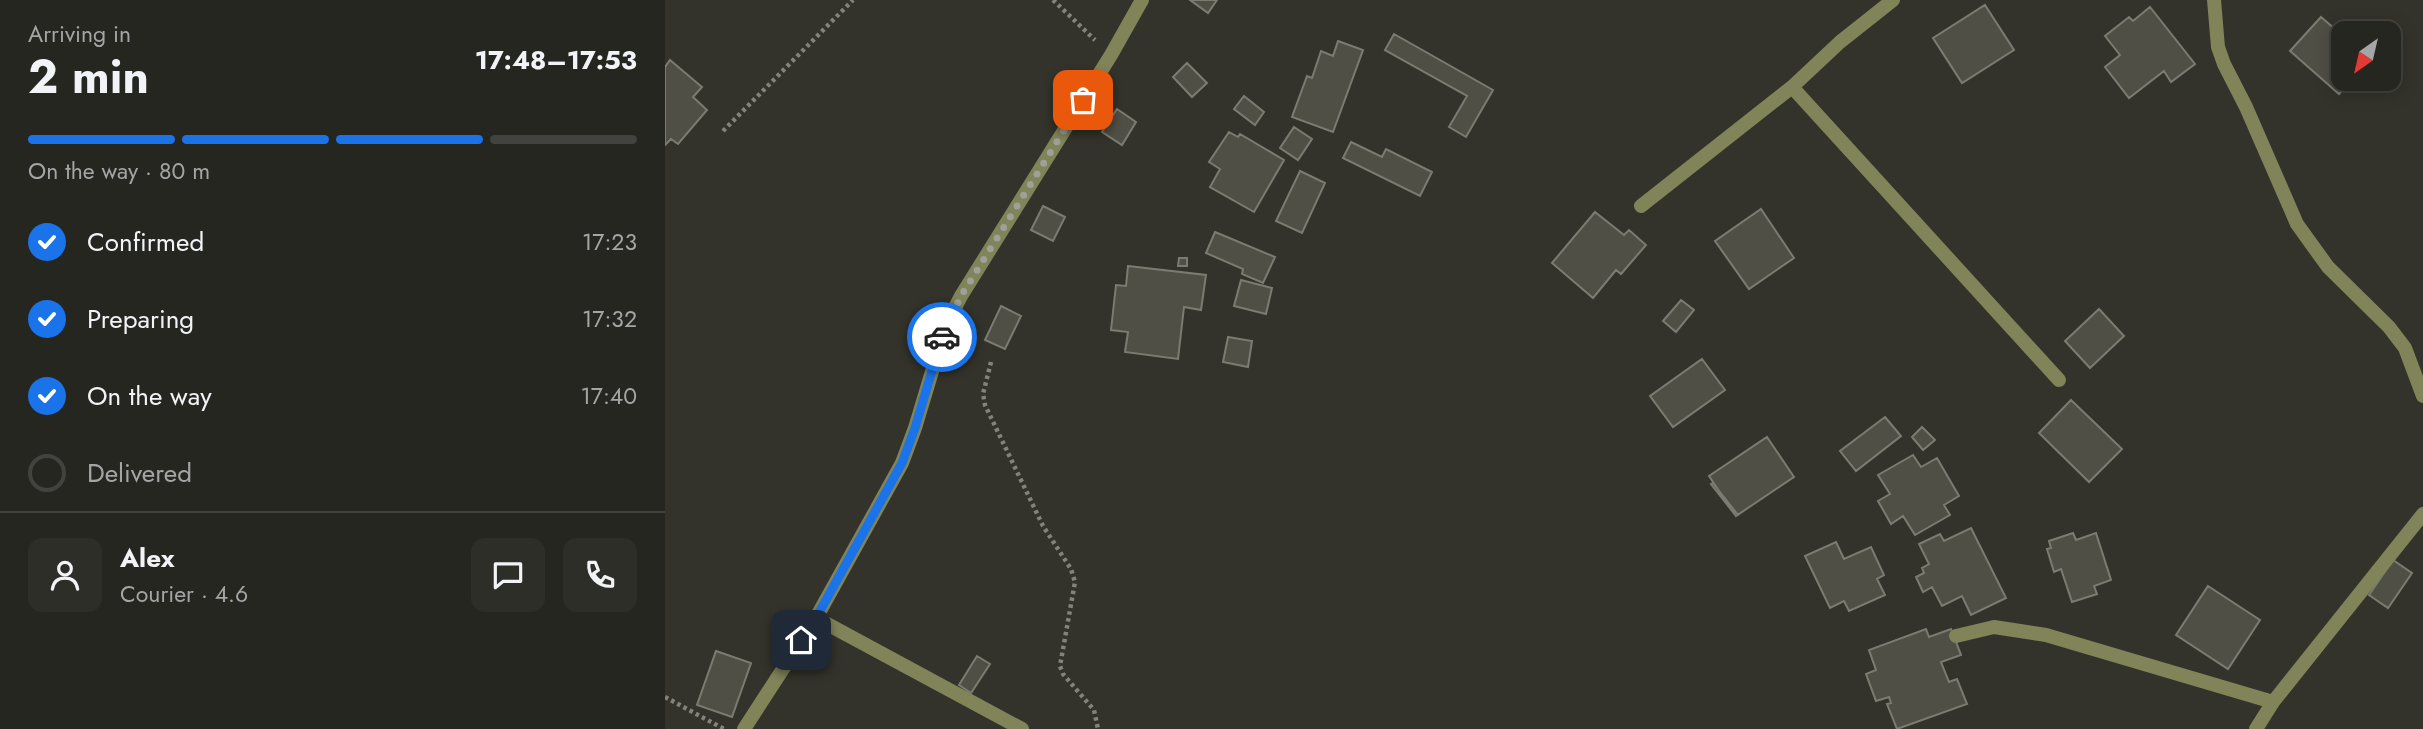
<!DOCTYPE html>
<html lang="en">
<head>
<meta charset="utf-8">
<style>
	body { margin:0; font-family:Jost,sans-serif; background:#2e2e29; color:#f1f3f6; height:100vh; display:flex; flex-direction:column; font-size:26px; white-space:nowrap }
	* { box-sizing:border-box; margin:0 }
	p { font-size:23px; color:#a4a5a5 }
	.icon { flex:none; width:38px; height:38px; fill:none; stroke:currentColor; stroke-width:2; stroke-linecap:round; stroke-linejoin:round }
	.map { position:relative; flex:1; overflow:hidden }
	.panel { display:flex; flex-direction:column; background:#262620; width:665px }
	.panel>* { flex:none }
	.needle { width:46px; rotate:214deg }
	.tools { position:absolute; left:1666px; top:21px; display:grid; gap:14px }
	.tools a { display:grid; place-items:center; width:70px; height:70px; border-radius:14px; background:#262620; box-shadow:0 4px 18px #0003,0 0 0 2px #42433e; font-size:35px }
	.pin { position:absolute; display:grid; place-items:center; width:60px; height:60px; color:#fff; margin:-30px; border-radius:14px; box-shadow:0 4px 10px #0006 }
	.courier { position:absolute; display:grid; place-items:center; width:70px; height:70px; margin:-35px; border:5px solid #1a73e8; border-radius:50%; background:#fff; color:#222; box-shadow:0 2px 9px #0007 }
	.summary em { font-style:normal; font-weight:700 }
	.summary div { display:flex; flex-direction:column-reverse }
	.summary { display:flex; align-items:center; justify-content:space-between; height:119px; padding:0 28px }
	h1 { font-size:46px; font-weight:700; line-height:52px }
	.bar { display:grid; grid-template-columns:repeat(4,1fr); gap:10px 7px; align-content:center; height:84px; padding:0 28px }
	.bar i { height:9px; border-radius:5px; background:#42433e }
	.bar .selected { background:#1a73e8 }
	.bar p { grid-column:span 4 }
	.line { display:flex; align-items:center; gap:18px; padding:0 28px; border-top:2px solid #42433e }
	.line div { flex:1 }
	.round { display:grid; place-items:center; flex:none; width:74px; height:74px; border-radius:14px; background:#2e2e29 }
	ol { padding:0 28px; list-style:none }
	li { display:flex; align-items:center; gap:21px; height:77px }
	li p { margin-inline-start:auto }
	li .icon { padding:7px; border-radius:50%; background:#1a73e8; color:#fff; stroke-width:4 }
	li:last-child { color:#a4a5a5 }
	li i { width:38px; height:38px; border:4px solid #42433e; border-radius:50% }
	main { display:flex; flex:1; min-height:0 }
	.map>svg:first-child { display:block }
</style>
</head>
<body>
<main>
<section class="panel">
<div class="summary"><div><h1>2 min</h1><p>Arriving in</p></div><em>17:48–17:53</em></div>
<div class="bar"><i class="selected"></i><i class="selected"></i><i class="selected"></i><i></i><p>On the way · 80 m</p></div>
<ol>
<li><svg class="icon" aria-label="check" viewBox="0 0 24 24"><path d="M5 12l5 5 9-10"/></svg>Confirmed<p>17:23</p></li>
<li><svg class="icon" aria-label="check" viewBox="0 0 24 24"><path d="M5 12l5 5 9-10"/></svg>Preparing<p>17:32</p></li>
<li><svg class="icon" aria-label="check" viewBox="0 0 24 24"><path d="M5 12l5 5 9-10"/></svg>On the way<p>17:40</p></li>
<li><i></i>Delivered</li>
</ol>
<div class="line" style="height:126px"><a class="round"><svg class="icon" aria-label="person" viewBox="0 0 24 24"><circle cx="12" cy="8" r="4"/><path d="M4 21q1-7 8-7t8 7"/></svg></a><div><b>Alex</b><p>Courier · 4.6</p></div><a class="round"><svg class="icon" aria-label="chat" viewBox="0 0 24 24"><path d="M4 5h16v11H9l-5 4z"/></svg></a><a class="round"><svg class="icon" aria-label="phone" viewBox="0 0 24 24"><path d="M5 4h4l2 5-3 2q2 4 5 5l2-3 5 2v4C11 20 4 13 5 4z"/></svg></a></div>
</section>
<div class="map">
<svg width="1758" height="729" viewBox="0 0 1758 729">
	<rect width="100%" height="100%" fill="#33332b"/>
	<path fill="#4f4f46" stroke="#7b7c71" stroke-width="2" d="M525,0H552L543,13Z
		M1320,5L1349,50L1297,83L1268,38Z
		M1485,7L1530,64L1506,82L1499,71L1464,98L1440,67L1455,55L1440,36L1464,17L1468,21Z
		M1656,17L1678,36V79H1688L1674,94L1625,51Z
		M729,34L828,90L801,137L784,127L802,96L720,50Z
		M673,41L698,50L668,132L627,117L642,76L647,78L656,51L668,56Z
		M5,60L37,87L28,97L42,110L13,144L6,139L0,145V67Z
		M522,63L542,83L527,97L508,77Z
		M579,96L599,112L590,125L569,109Z
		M452,109L471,122L457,145L437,132Z
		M629,127L647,139L633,160L615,148Z
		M564,132L573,137L575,134L619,160L589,212L545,187L555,169L544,162Z
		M686,142L717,157L721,149L767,172L755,196L678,158Z
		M635,171L660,183L637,233L611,221Z
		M378,206L400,217L388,241L366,230Z
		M1096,209L1129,258L1084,289L1050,241Z
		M930,212L959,235L964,230L981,245L956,274L951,270L928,298L887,263Z
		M550,232L610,257L598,283L577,274L578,269L541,253Z
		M514,258H522V266H513Z
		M463,266L541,275L536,310L519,307L513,359L460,352L463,332L446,330L451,285L461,286Z
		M576,280L607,288L601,314L569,306Z
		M1016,300L1029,310L1011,332L998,321Z
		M336,306L356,316L340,349L320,340Z
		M1434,309L1459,336L1425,368L1400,341Z
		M563,337L587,341L583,367L558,362Z
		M1037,359L1060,390L1008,427L985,396Z
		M1406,400L1457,449L1424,482L1374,433Z
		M1220,417L1236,436L1191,471L1175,451Z
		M1257,427L1270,440L1258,450L1247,437Z
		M1102,437L1129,477L1071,516L1044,476Z
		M1248,455L1256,467L1272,458L1294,496L1279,505L1285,515L1250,535L1238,516L1226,524L1213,501L1225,494L1213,475Z
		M1048,483L1073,515L1071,516L1046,484Z
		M1306,528L1341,598L1306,615L1297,596L1277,606L1267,587L1258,592L1251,577L1259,573L1257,568L1264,564L1254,544L1275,534L1279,541Z
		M1408,533L1411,540L1431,533L1446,580L1429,586L1432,594L1407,602L1396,569L1389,572L1382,549L1386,548L1384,541Z
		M1171,542L1179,559L1206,547L1219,575L1212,579L1220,595L1184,611L1179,601L1165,608L1140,556Z
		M1728,560L1747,573L1723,608L1704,595Z
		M1543,586L1595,620L1563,669L1511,635Z
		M1261,629L1264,637L1286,629L1296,655L1276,662L1284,682L1292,679L1302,704L1232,729L1222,704L1226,703L1224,697L1211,701L1201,674L1211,670L1204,650Z
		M51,651L86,663L67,717L32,705Z
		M312,656L325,664L306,693L294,685Z"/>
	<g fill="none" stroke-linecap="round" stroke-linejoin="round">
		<path stroke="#82837b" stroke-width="4.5" stroke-dasharray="3.5 3.5" stroke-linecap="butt" d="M388,0L430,40
			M58,131L188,0
			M326,362L318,394L320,405L378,526L406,569L410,582L395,666L398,674L429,710L433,729
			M0,697L59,729"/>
		<path stroke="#818358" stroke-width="14" d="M1549,0L1553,47L1559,64L1581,107L1632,224L1663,267L1724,327L1740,348L1758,396
			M1127,87L1394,380
			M976,206L1127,87L1175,42L1228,0
			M151,618L357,729
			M1291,636L1329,627L1381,635L1608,702
			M79,729L151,618L237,463L250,428L281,325L296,296L446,55L477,0
			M1591,729L1608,702L1758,514"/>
	</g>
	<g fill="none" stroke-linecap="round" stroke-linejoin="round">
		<path stroke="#a0a09a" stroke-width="7" stroke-dasharray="0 12.6" d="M277,337L296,296L418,100"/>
		<path stroke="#1a73e8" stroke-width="9" d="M136,640L151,618L237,463L250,428L277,337"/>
	</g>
</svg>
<div class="tools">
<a><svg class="needle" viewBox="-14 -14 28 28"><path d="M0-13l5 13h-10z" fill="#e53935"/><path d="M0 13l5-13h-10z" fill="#a4a5a5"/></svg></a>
</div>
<div class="pin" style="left:418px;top:100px;background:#ea580c"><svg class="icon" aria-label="bag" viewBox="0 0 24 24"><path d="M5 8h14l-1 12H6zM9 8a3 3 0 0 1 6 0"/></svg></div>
<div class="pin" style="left:136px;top:640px;background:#1f2937"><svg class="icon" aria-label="home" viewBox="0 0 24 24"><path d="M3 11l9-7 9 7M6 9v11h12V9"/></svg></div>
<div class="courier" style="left:277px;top:337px"><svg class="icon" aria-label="car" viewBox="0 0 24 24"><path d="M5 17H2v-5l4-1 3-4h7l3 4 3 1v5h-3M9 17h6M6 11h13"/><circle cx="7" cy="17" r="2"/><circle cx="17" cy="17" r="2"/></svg></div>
</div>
</main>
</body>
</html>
